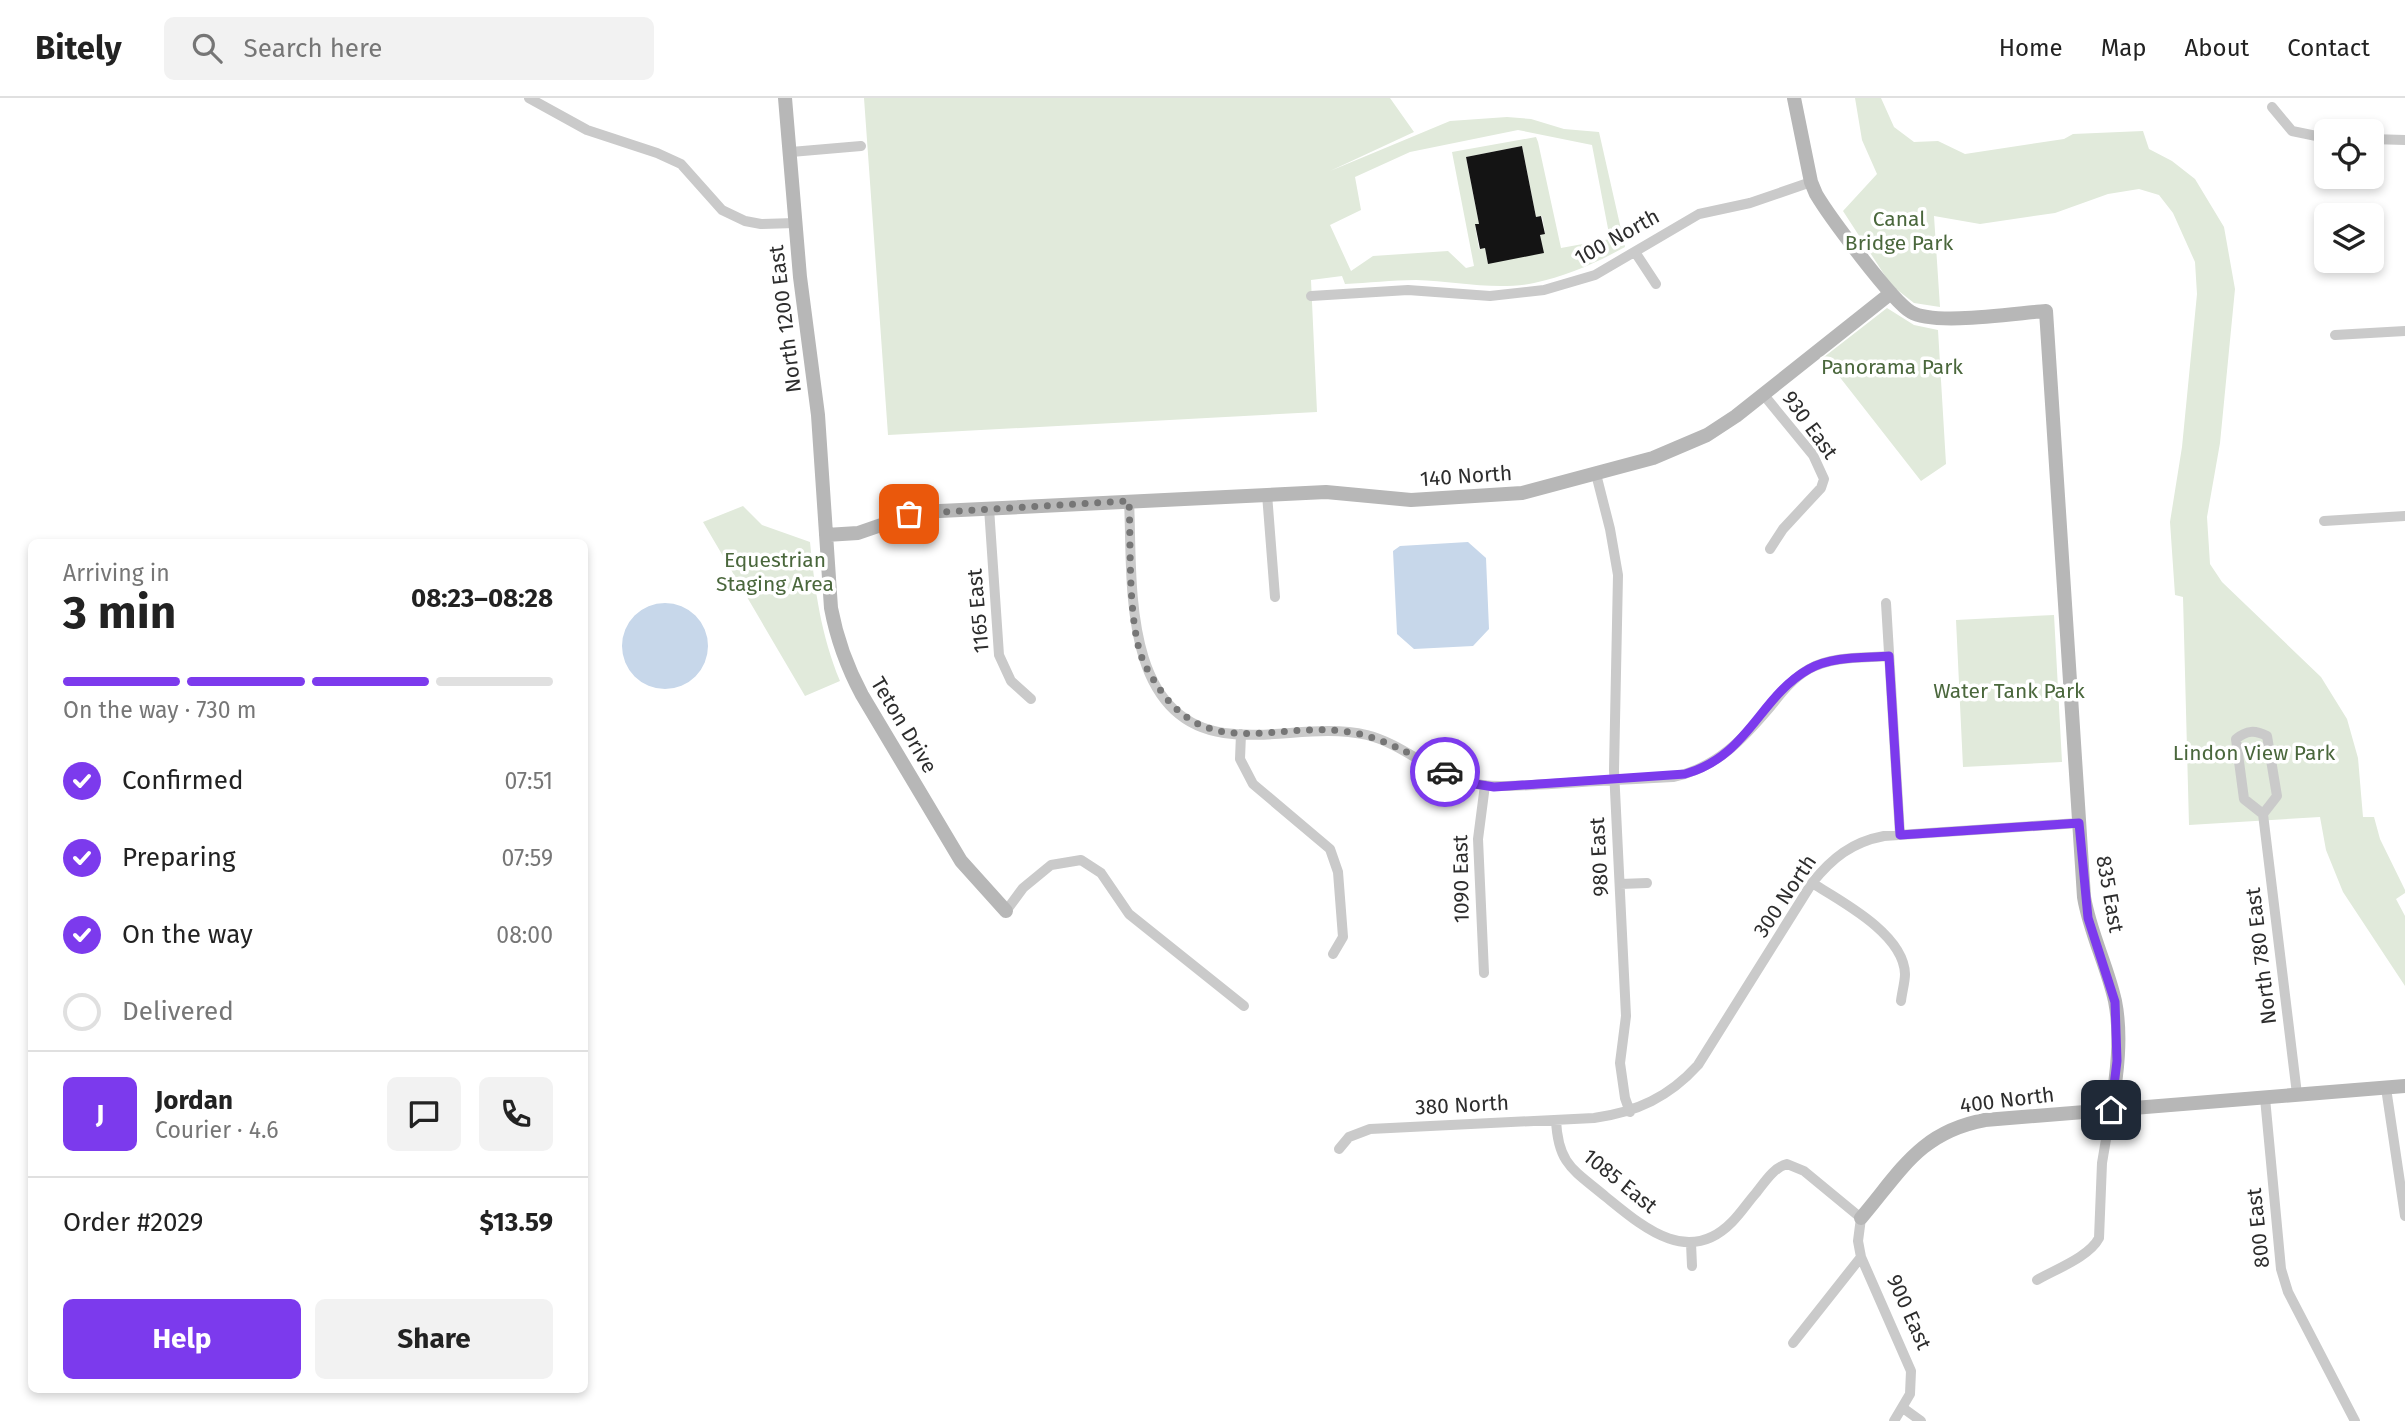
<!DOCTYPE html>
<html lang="en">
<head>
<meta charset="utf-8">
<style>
	body { margin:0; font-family:"Fira Sans",sans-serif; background:#f2f2f2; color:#222; height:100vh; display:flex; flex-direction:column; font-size:26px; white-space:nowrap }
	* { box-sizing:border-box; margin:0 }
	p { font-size:23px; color:#767676 }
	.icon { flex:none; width:38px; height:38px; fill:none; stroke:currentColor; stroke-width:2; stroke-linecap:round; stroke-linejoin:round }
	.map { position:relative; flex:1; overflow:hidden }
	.sheet { position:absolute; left:28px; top:441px; width:560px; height:854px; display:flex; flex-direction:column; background:#fff; border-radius:10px; box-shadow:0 4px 10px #0003 }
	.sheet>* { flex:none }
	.buttons { position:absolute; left:2314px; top:21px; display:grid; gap:14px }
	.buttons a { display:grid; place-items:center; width:70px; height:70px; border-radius:10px; background:#fff; box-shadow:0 4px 10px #0003; font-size:35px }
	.pin { position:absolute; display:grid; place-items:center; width:60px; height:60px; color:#fff; margin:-30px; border-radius:14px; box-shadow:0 4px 10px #0006 }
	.courier { position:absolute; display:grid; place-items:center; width:70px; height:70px; margin:-35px; border:5px solid #7c3aed; border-radius:50%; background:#fff; color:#222; box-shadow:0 2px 9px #0007 }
	.overview em { font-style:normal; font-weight:700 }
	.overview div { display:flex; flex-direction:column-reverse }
	.overview { display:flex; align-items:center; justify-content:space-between; height:119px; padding:0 35px }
	h1 { font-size:46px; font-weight:700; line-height:52px }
	.bar { display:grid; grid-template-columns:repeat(4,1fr); gap:10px 7px; align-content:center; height:84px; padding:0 35px }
	.bar i { height:9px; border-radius:5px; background:#e0e0e0 }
	.bar .on { background:#7c3aed }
	.bar p { grid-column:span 4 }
	.line { display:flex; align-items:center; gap:18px; padding:0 35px; border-top:2px solid #e0e0e0 }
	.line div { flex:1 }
	.round { display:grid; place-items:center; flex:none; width:74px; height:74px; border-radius:10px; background:#f2f2f2 }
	ol { padding:0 35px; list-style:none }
	li { display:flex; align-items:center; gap:21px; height:77px }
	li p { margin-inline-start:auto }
	li .icon { padding:7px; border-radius:50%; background:#7c3aed; color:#fff; stroke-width:4 }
	li:last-child { color:#767676 }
	li i { width:38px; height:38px; border:4px solid #e0e0e0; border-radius:50% }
	.button { display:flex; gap:14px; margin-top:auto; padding:14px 35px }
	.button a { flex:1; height:80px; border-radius:10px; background:#7c3aed; color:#fff; font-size:28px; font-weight:700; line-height:80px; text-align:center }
	.button a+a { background:#f2f2f2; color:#222 }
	header { display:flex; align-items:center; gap:42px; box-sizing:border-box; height:98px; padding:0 35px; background:#fff; border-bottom:2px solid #e0e0e0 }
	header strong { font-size:33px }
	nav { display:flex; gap:38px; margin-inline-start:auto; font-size:24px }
	.search { width:490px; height:63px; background:#f2f2f2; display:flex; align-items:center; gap:18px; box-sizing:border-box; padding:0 24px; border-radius:10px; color:#767676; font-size:26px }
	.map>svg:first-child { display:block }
</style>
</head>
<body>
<header>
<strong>Bitely</strong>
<div class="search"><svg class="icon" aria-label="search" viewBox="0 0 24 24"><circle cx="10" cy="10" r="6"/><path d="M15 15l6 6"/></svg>Search here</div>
<nav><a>Home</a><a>Map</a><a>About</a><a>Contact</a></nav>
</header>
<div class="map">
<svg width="2405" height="1323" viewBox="0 0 2405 1323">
	<rect width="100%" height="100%" fill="#fff"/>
	<path fill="#e1eadb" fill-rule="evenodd" d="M864,0H1390L1414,34L1330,73L1450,23L1507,19L1531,21L1564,31L1599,34L1625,149C1596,165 1567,178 1534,185C1495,193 1455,183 1416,182C1392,182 1368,185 1345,186L1342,178L1311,182L1317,314L888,337ZM1518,32L1592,47L1610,141L1561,150L1538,44L1536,39L1452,54L1474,168L1466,170L1448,153L1373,158L1351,173L1330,127L1361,112L1355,79L1410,54ZM1522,48L1536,119L1542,118L1545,135L1488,166L1485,150L1479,151L1475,127L1479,126L1466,59Z
		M1855,0H1881L1894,29L1914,44L1938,43L1965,56L2064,41L2073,36L2143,33L2149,51L2172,63L2195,81L2224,129L2235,191L2220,345L2207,419L2210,466L2222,484L2321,579L2347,621L2358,660L2363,719H2374L2380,741L2405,792V795L2396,801L2405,818V888L2343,794L2326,752L2320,719L2189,727L2183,499L2175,497L2170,424L2182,349L2197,196L2195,164L2173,115L2159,97L2139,91L2108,96L2055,115L1980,126L1934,118L1940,209L1914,205L1891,187L1843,113L1877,76L1862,42Z
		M1887,210L1914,227L1938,232L1946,366L1921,383L1824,259Z
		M743,408L762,427L810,444C815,493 821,537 840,583L805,598L703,424Z
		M2054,517L2062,664L1963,669L1956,522Z"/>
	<path fill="#c7d7ea" d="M1468,444L1486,460L1489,531L1473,548L1414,551L1397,536L1393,453L1400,448Z
		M622 548a43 43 0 1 1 86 0a43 43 0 1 1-86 0Z"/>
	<path fill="#141414" d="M1522,48L1536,119L1541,118L1545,136L1540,137L1544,155L1488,166L1485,150L1480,151L1475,126H1479L1466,59Z"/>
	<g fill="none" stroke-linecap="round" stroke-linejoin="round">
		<path stroke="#cacaca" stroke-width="10" d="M529,0L587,32L657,55L681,66L722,112L745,123L761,126L795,125
			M2272,9L2292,33L2326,40
			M2371,41L2405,42
			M791,54L861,48
			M1635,154L1656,186
			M1311,198L1408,192L1490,198L1544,192L1595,177L1699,116L1750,105L1811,84
			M2335,237L2405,233
			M1763,296L1813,357L1824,381L1821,390L1783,431L1770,451
			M1596,376L1610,431L1618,477L1614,672L1626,918L1620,965L1625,1000L1630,1014
			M1267,396L1275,499
			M1129,403C1133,479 1120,620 1224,635C1272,642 1319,626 1367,637C1403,646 1431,675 1467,684C1494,691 1523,687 1551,686C1592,683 1632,681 1673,679C1717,670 1743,641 1771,608C1782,594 1793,580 1809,571C1832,558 1863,560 1889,558
			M989,410L999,557L1011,583L1031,601
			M2324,423L2405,418
			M1886,505L1900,737
			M1241,636L1240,661L1253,686L1330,751L1338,774L1343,839L1333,856
			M2263,716L2244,701L2236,641C2247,632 2255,632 2267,638L2277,698L2263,716L2297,996
			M1812,785C1841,803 1904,836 1905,876C1905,884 1902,894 1901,903
			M1620,786L1647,785
			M1006,813L1023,790L1051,767L1081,762L1101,775L1129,816L1244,908
			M1484,875L1478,741L1485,687
			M2386,990L2405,1118
			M2265,1000L2281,1171L2288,1194L2355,1323
			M1556,1022C1558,1067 1574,1072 1606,1099C1643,1129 1688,1169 1732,1124C1741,1115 1748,1104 1756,1095C1765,1084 1773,1070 1787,1066L1804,1073L1861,1120L1858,1143L1861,1159L1911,1273L1910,1296L1894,1323
			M1339,1051L1349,1039L1370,1031L1594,1020C1637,1014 1669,999 1698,967L1812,785C1832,760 1852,744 1884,738L2079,725
			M1691,1145L1692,1168
			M2037,1182C2056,1171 2089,1159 2099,1140L2102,1065L2111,1012
			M1793,1245L1861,1159
			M1903,1310L1921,1323"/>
		<path stroke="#b7b7b7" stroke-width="14" d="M785,0L800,179L818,317L831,510C837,542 847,569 862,597L961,763L1006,813
			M1794,0L1811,84L1816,96C1829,118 1892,203 1911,214C1934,228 2017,215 2046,213L2084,799C2090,835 2107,867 2115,903C2122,938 2117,977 2111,1012
			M826,437L858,435L919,414L1326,394L1411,402L1522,395L1653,360L1707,337L1736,318L1891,195
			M1861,1120C1901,1073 1920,1034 1985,1022L2405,988"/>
	</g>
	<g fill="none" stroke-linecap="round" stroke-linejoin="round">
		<path stroke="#767676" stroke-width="7" stroke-dasharray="0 12.6" d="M909,416L1129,403C1131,448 1128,508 1139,551C1143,566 1152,580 1161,593C1209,661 1275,625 1342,633C1380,637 1411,657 1445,674"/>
		<path stroke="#7c3aed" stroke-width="9" d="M1445,674L1469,685L1494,689L1685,676C1749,658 1759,599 1809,571C1832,558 1863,560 1889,558L1900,737L2079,725L2088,820L2115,904L2117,963L2111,1012"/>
	</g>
	<g text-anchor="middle" stroke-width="7" stroke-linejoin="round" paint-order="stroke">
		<g font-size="21" fill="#4a673c" stroke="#fff">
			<text x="1899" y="128">Canal<tspan x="1899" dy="24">Bridge Park</tspan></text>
			<text x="1892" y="276">Panorama Park</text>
			<text x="775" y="469">Equestrian<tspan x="775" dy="24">Staging Area</tspan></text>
			<text x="2009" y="600">Water Tank Park</text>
			<text x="2254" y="662">Lindon View Park</text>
		</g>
		<g font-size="21" fill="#2d2d2d" stroke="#fff">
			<text transform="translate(1617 139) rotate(-29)" y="7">100 North</text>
			<text transform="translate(785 221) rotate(-97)" y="7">North 1200 East</text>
			<text transform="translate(1810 327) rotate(54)" y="7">930 East</text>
			<text transform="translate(1466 378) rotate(-4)" y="7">140 North</text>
			<text transform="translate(978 513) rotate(-95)" y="7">1165 East</text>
			<text transform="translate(904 627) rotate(59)" y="7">Teton Drive</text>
			<text transform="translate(1599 759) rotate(-93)" y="7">980 East</text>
			<text transform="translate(1461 781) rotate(-91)" y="7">1090 East</text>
			<text transform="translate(2110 796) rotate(80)" y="7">835 East</text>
			<text transform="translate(1785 798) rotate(-56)" y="7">300 North</text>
			<text transform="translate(2261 858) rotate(-97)" y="7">North 780 East</text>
			<text transform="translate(2007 1002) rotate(-7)" y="7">400 North</text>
			<text transform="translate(1462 1007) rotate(-3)" y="7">380 North</text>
			<text transform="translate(1620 1083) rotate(39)" y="7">1085 East</text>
			<text transform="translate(2258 1130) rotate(-96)" y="7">800 East</text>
			<text transform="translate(1909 1214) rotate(66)" y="7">900 East</text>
		</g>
	</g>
</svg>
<div class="buttons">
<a><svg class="icon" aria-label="locate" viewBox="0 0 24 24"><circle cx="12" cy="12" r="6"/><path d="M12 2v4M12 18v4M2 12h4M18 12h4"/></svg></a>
<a><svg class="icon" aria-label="layers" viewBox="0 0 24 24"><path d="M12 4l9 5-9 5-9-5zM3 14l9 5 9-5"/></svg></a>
</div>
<div class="pin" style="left:909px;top:416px;background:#ea580c"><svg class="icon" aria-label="bag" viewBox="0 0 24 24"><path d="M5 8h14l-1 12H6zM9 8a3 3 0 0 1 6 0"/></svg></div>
<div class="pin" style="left:2111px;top:1012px;background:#1f2937"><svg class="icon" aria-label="home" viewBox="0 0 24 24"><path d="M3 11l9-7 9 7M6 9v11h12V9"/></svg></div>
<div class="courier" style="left:1445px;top:674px"><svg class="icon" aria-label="car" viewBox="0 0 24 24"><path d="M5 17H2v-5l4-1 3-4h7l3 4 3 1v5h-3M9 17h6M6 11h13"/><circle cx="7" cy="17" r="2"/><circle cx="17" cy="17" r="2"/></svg></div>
<section class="sheet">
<div class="overview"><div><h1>3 min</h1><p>Arriving in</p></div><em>08:23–08:28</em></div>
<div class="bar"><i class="on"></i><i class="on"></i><i class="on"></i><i></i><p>On the way · 730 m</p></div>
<ol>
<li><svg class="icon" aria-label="check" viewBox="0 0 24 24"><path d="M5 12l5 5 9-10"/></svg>Confirmed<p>07:51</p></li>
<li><svg class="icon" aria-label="check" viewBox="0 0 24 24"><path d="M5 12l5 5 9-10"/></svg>Preparing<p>07:59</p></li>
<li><svg class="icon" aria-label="check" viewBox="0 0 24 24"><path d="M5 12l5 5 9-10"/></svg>On the way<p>08:00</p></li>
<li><i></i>Delivered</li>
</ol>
<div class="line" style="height:126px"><b class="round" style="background:#7c3aed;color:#fff">J</b><div><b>Jordan</b><p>Courier · 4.6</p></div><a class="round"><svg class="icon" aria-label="chat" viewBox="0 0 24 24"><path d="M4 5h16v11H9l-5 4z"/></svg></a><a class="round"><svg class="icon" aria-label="phone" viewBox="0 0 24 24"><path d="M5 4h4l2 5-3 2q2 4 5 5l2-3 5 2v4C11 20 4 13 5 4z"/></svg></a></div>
<div class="line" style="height:91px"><div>Order #2029</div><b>$13.59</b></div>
<div class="button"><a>Help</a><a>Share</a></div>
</section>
</div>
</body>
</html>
